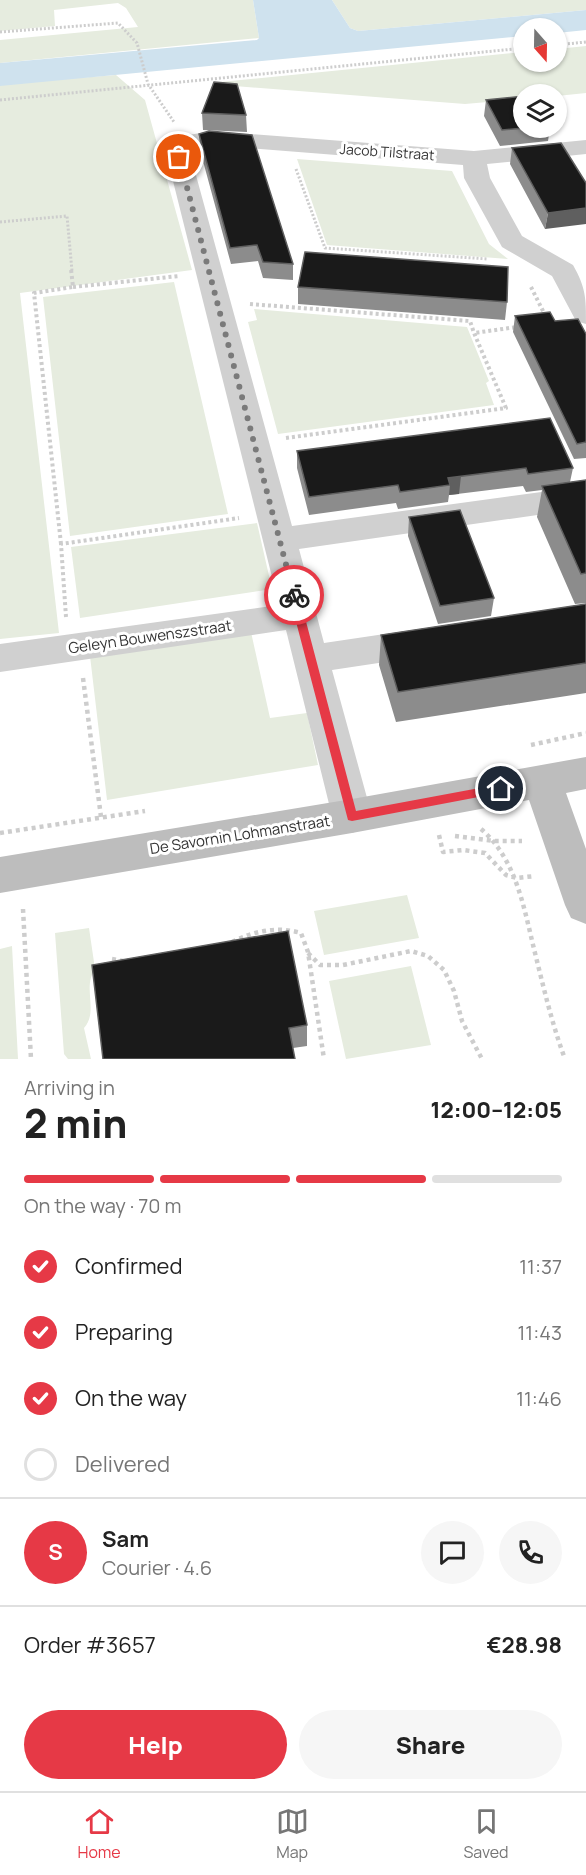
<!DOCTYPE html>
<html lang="en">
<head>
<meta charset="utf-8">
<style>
	body { margin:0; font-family:Manrope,sans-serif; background:#f6f6f6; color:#222; height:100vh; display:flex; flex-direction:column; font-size:22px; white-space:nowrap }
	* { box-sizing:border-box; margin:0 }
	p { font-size:20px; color:#767676 }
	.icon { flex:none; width:33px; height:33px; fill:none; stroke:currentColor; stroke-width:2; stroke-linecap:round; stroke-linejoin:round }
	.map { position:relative; height:1059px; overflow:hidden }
	.side { display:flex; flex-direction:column; background:#fff; flex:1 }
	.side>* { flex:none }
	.needle { width:39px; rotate:160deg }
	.controls { position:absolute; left:513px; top:18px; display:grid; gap:12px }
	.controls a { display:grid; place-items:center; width:54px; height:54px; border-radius:50%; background:#fff; box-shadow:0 2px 4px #0004; font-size:30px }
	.pin { position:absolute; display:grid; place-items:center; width:51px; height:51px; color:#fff; margin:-26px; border:3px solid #fff; border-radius:50%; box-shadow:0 2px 6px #0007 }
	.courier { position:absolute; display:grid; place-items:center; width:60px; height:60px; margin:-30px; border:4px solid #e63946; border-radius:50%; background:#fff; color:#222; box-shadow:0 2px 8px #0007 }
	.head em { font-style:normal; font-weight:800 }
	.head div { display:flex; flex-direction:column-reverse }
	.head { display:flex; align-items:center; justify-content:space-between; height:102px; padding:0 24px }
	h1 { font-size:39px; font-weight:800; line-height:45px }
	.bar { display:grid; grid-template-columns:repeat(4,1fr); gap:9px 6px; align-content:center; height:72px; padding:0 24px }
	.bar i { height:8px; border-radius:4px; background:#e0e0e0 }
	.bar .selected { background:#e63946 }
	.bar p { grid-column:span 4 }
	.line { display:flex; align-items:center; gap:15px; padding:0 24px; border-top:2px solid #e0e0e0 }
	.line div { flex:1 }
	.round { display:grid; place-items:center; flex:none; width:63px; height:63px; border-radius:32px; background:#f6f6f6 }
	ol { padding:0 24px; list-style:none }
	li { display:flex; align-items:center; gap:18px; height:66px }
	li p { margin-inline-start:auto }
	li .icon { padding:6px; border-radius:50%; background:#e63946; color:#fff; stroke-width:4 }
	li:last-child { color:#767676 }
	li i { width:33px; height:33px; border:3px solid #e0e0e0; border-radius:50% }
	.primary-button { display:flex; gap:12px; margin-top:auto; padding:12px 24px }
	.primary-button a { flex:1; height:69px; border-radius:36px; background:#e63946; color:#fff; font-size:24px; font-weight:800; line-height:69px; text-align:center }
	.primary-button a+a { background:#f6f6f6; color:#222 }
	.dock { display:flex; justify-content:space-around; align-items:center; height:84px; border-top:2px solid #e0e0e0; background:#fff; font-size:16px; color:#767676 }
	.dock a { display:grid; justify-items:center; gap:3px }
	.dock .selected { color:#e63946 }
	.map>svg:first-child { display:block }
</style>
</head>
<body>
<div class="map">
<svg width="586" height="1059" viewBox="0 0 586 1059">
	<rect width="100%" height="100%" fill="#fff"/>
	<path fill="#e6ecdf" d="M0,0H253L259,38L0,63V40L138,27L126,8L118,3L54,10L55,26L0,31Z
		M332,0H586V10L358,31L350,28Z
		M586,46V93L557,96L524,94L523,99L465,104L222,85L220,82L523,52L524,62H556L557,49Z
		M116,75L145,100L192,270L20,293L59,633L0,639V84Z
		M297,159L452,171L489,244L508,259L327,245Z
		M174,282L228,514L70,536L43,297Z
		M254,309L467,327L489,381L486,383L494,405L278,434L248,322L257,320Z
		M257,523L272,589L80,618L71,547Z
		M251,632L270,718L307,713L318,765L107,800L90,656Z
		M407,895L419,938L324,955L314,911Z
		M89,928L95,969C82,988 99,1011 84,1028L91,1059H68L64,1054L55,933Z
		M12,946L18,1059H0V949Z
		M411,966L431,1045L346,1059L329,981Z"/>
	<path fill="#cfe2ee" d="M253,0H332L350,28L358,31L586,10V30L557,33L556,28H524L523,36L0,86V63L257,40L259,38Z"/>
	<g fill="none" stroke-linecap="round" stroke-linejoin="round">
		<path stroke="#cdcdcd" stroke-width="3" stroke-dasharray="2 2" stroke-linecap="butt" d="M0,32L118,23L137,43L148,84L174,122
			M556,45L586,42
			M0,100L524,48
			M296,169L325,248L488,259
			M0,222L67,216L72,271"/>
		<path stroke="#cdcdcd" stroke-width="4" stroke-dasharray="3 3" stroke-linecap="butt" d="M73,287L179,276
			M531,287L545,315
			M250,304L470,321L474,333
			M286,438L506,408L474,333L517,327
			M61,544L34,293L73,287L71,269
			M66,617L61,544L239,518"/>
		<path stroke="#cdcdcd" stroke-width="4.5" stroke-dasharray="4 4" stroke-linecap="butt" d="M83,678L101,817
			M531,745L586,733
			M481,829C517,860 524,909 535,953C544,989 552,1024 565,1059
			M0,833L145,811
			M439,835L443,852L463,850L485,853L506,875L517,878L535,876
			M455,836L495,841H522
			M23,909L31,1059
			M232,942C255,931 276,926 301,933L308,952L324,1059
			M308,953L320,965H343L411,951L428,956L444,970L454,991L462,1021L482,1059
			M112,959L123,961"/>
		<path fill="#d0d0d0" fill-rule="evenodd" d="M210,131L474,151L586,140V154L487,164L490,178L522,236L573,265C586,288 586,298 586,324L576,321L552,276L502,247L464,178L463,165L210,145L197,148L191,157L292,526L586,486V508L299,549L324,643L425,628L438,632L443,642L438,652L425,656L332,670L372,816L366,828L352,833L338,828L332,816L286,630L0,672V644L279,605L167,157L179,137Z"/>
		<path fill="#bdbdbd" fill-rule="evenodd" d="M586,757V789L566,793L586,849V924L571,918L565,905L529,800L352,833L0,893V857L352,799Z"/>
	</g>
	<path fill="#8c8c8c" d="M486,100L524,128H550L548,141L500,146L484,116Z
		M202,113L246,115L247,132L203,130Z
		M199,134L293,264V280L263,278L258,261L231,264L200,150Z
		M561,143L545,229L510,164L512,148Z
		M298,287L507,302L505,320L298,304Z
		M515,316L555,321L586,334V458L574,459L513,332Z
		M297,451L573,468L570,482L586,480V603L575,604L537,517L542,490L526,492L523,486L449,495L448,502L398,509L396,503L309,515L297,468Z
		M409,517L494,598L491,616L438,624L408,536Z
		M586,604V693L396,722L379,665L381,635Z
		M92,965L307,1025V1046L293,1048Z"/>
	<path fill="#5f5f5f" d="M586,208V224L545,229L548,213Z
		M461,476L459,494L449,495L450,485L448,478Z"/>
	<path fill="#1a1a1a" stroke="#5f5f5f" stroke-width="1.5" d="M214,82L237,84L246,115L202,113Z
		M524,96V128L502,130L486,100Z
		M209,131L252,135L293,264L263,262L257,245L230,248L199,134Z
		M561,143L586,183V208L548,213L512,148Z
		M305,252L508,267L507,302L298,287Z
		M550,312L555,321L578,319L586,334V442L577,444L515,316Z
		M550,418L573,468L528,474L526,468L448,478L450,485L400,492L398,485L309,497L297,451Z
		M586,480V573L581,574L542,486Z
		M460,510L494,598L440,606L409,517Z
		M586,604V663L398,692L381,635Z
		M288,931L307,1025L289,1028L295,1059H103L92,965Z"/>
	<path fill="#e63946" d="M294,591L299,595L356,811L501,784L505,786V792L352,821L348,820L289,595Z"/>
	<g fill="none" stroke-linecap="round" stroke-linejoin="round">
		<path stroke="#7a7a7a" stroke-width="6" stroke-dasharray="0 10.8" d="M179,157L294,595"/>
	</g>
	<g text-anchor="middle" stroke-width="6" stroke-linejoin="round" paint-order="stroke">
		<g font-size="14" fill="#333" stroke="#fff">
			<text transform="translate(387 152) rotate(4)" y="5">Jacob Tilstraat</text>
		</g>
		<g font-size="15" fill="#333" stroke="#fff">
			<text transform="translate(150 637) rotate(-8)" y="5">Geleyn Bouwenszstraat</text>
			<text transform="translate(240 835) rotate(-9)" y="5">De Savornin Lohmanstraat</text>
		</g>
	</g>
</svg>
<div class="controls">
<a><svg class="needle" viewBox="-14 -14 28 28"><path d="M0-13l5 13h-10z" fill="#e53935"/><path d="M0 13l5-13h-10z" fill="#767676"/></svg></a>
<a><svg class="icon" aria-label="layers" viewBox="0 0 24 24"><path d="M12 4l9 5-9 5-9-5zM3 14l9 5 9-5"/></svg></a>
</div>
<div class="pin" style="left:179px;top:157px;background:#ea580c"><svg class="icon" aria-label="bag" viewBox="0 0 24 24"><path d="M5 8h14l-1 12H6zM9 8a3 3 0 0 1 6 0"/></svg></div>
<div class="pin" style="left:501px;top:789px;background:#1f2937"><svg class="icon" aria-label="home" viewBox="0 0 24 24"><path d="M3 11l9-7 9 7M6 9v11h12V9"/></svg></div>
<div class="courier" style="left:294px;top:595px"><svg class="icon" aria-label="bike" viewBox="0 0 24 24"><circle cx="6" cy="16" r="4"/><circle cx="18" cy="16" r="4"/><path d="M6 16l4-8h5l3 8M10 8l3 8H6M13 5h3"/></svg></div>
</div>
<section class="side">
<div class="head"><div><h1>2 min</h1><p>Arriving in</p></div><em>12:00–12:05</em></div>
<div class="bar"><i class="selected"></i><i class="selected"></i><i class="selected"></i><i></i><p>On the way · 70 m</p></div>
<ol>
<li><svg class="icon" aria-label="check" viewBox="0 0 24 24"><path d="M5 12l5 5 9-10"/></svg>Confirmed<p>11:37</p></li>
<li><svg class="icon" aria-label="check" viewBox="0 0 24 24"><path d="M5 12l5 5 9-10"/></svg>Preparing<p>11:43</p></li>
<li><svg class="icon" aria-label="check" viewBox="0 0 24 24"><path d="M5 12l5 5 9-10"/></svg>On the way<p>11:46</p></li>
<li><i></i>Delivered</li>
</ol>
<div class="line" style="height:108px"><b class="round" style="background:#e63946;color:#fff">S</b><div><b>Sam</b><p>Courier · 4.6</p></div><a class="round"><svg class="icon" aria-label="chat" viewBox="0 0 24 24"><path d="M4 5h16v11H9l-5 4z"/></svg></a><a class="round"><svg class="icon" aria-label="phone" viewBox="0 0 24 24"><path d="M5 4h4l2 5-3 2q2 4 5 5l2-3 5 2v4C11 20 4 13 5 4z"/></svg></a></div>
<div class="line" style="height:78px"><div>Order #3657</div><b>€28.98</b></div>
<div class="primary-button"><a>Help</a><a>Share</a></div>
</section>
<nav class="dock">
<a class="selected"><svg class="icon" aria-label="home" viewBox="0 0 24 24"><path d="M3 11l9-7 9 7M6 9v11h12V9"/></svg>Home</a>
<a><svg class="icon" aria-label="map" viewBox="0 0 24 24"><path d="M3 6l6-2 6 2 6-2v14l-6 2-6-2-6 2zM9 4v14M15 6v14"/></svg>Map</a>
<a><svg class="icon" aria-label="saved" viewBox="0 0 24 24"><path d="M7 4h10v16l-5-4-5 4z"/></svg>Saved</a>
</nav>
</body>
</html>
